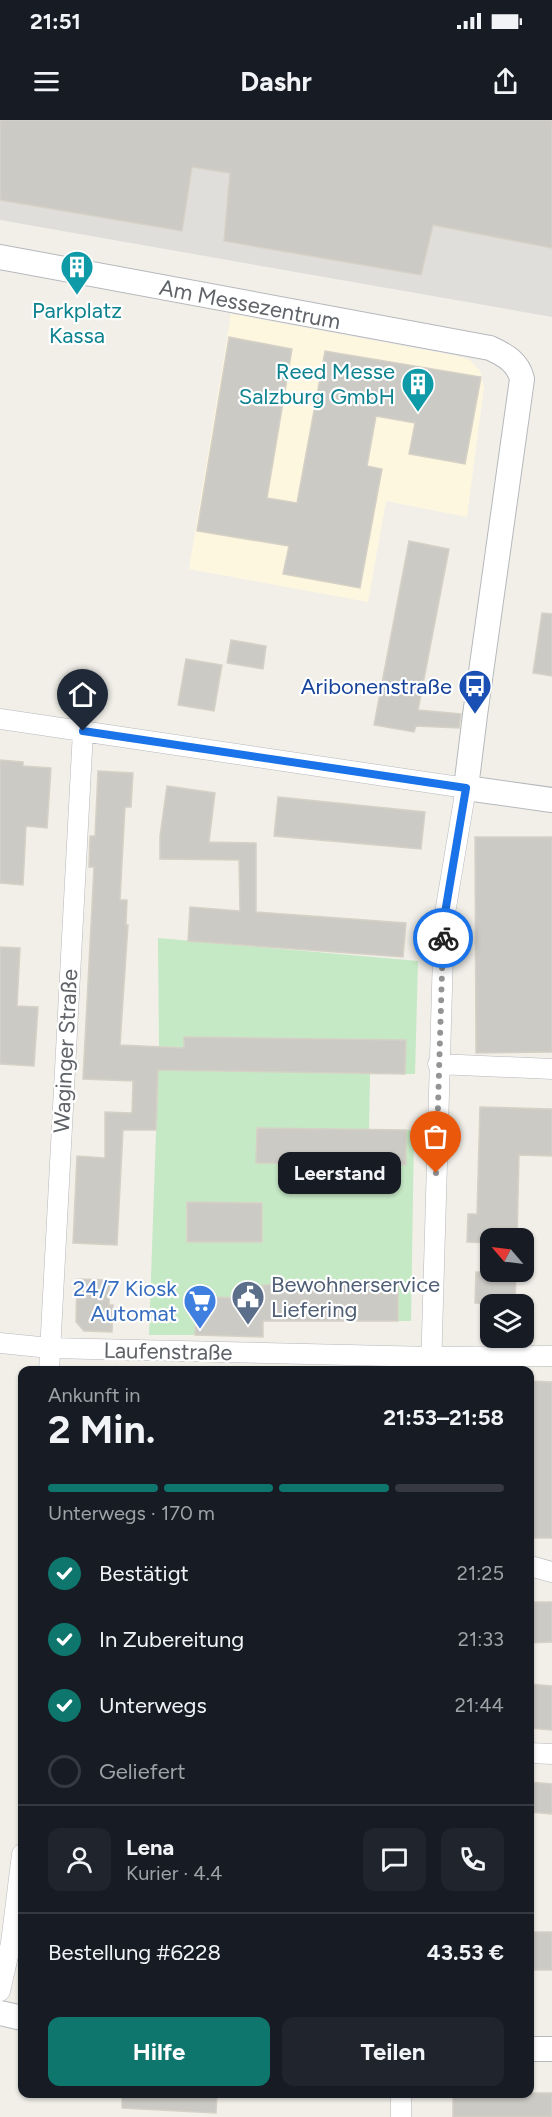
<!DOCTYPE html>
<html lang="de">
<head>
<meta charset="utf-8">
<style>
	body { margin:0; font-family:Figtree,sans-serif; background:#20242c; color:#f1f3f6; height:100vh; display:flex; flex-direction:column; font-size:22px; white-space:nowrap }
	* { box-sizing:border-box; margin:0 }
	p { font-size:20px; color:#9ea1a6 }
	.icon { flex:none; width:33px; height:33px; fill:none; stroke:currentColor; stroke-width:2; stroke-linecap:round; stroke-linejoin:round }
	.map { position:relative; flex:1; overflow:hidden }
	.drawer { position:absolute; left:18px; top:1246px; width:516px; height:732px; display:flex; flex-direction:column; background:#171b24; border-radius:12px; box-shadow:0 2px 4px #0004 }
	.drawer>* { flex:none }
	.needle { width:39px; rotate:298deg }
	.buttons { position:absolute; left:480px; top:1108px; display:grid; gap:12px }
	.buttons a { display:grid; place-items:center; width:54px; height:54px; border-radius:12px; background:#171b24; box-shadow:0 2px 4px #0004; font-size:30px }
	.pin { position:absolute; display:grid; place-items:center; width:51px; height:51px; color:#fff; margin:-62px -26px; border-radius:50% 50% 50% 0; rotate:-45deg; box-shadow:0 0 6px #0007 }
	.pin .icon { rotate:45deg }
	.courier { position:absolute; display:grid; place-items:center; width:60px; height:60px; margin:-30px; border:4px solid #1a73e8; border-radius:50%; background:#fff; color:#222; box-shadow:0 2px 8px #0007 }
	.bubble { position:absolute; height:42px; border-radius:12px; background:#171b24; box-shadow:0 2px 4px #0004; font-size:20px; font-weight:700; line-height:42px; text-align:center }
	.summary em { font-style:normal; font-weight:700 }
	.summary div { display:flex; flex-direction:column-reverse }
	.summary { display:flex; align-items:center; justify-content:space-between; height:102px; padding:0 30px }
	h1 { font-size:39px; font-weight:700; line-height:45px }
	.bar { display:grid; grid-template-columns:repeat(4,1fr); gap:9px 6px; align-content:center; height:72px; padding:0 30px }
	.bar i { height:8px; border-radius:4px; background:#363941 }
	.bar .on { background:#0f766e }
	.bar p { grid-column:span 4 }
	.line { display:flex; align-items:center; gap:15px; padding:0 30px; border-top:2px solid #363941 }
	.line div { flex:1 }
	.round { display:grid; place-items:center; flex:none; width:63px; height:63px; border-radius:12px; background:#20242c }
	ol { padding:0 30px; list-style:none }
	li { display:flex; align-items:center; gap:18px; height:66px }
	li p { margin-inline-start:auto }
	li .icon { padding:6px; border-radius:50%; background:#0f766e; color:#fff; stroke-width:4 }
	li:last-child { color:#9ea1a6 }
	li i { width:33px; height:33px; border:3px solid #363941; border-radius:50% }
	.action { display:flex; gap:12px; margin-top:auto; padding:12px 30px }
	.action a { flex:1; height:69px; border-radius:12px; background:#0f766e; color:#fff; font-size:24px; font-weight:700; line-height:69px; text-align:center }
	.action a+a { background:#20242c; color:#f1f3f6 }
	.status { display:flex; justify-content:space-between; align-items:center; height:42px; padding:0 30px; background:#171b24; direction:ltr }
	.status svg { height:16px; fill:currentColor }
	header { display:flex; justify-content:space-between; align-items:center; height:78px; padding:0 30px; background:#171b24; font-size:27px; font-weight:700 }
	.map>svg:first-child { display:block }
</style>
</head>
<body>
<div class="status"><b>21:51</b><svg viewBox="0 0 49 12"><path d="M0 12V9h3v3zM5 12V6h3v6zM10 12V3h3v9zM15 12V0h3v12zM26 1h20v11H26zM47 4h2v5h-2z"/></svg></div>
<header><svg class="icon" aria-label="menu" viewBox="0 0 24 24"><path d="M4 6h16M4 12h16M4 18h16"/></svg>Dashr<svg class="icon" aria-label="share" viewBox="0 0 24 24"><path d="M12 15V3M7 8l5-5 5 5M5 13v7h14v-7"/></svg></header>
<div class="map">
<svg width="552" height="1997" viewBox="0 0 552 1997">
	<rect width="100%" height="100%" fill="#f1efe8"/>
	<path fill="#fef7e0" d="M231,194L457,236L470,240L480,251L484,267L467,397L386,381L368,482L189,449Z"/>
	<path fill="#e0deda" d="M0,0H552V197L0,100Z"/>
	<path fill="#c5e8c5" d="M158,818L418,841L415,954H370L369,1009L414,1010L411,1201H398L397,1165H264L263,1178L196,1177L195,1215H149L159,927Z"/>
	<path fill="#cccac5" stroke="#d6d1c6" stroke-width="1.5" d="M0,0H552V128L433,105L421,155L224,121L230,53L192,47L182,111L0,80Z
		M229,217L292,229L267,378L297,383L325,231L481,257L465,344L409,334L415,303L376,296L367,346L382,349L360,468L283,454L289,426L197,411Z
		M409,421L449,429L418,590L461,594L459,608L416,606L414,612L374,605Z
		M542,493L552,494V556L533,553Z
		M231,520L266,526L263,549L227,543Z
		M186,539L222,545L214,591L178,585Z
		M0,640L23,642V646L51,648L47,708L26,706L23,765L0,763Z
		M98,651L133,653L131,687H125L120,780H127L126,805H128L120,925L184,928V917L406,920L405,954L158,950L156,1010H123L117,1125L73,1123L77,1036L105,1038V992L132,993L133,961L83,959L94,747H89L90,716H95Z
		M167,666L215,673L209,722L256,723V792L406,803L403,837L188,821L190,787L240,791L239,740L160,739V716Z
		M278,677L425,692L421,729L274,716Z
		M475,717H552V932L476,933Z
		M0,827L20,828L17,886L38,887L34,946L0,944Z
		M480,987L552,989V1036L519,1035L517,1119H490V1123L467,1122L468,1094H477Z
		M257,1008L406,1010V1045L256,1043Z
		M187,1082L262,1083V1122H187Z
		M476,1152H516L515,1185L475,1183Z
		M77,1159L110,1160L109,1185H113L112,1212L84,1211L76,1202Z
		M263,1165H398V1201H263V1217L195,1215L196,1177L263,1178Z
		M530,1261L552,1262V1418H530Z
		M530,1482H552V1522L530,1523Z
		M530,1564L552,1566V1610L530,1608Z
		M530,1662L552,1664V1694L530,1692Z
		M530,1812H552V1850H530Z
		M530,1973H552V1997H453V1974Z
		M122,1974H217L216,1993L122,1988Z"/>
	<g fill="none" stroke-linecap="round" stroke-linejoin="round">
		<g stroke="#b5b8bc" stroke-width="21">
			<path id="minor" d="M0,599L466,668L444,799L431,1251
				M438,944L552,949
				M0,1223L50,1228L431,1237L552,1236
				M49,1251L83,611
				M530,1446L552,1452
				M530,1633L552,1634
				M0,1871L11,1823L22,1734
				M401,1997V1974"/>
		</g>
		<g stroke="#b5b8bc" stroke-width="26">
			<path id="tertiary" d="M0,137L490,228C505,235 518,242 522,259L475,595L466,668L552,680
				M0,1893L22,1898
				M530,1929H552"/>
		</g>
		<use href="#minor" stroke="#fff" stroke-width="20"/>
		<use href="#tertiary" stroke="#fff" stroke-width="24"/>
	</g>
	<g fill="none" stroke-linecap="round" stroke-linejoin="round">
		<path stroke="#929495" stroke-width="6" stroke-dasharray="0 10.8" d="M436,1053L443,818"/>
		<path stroke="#1a73e8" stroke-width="8" d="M83,611L466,668L444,799L443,818"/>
	</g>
	<defs>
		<g id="building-pin" transform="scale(1.725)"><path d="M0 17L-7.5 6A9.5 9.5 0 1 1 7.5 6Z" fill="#0f9aa8" stroke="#fff"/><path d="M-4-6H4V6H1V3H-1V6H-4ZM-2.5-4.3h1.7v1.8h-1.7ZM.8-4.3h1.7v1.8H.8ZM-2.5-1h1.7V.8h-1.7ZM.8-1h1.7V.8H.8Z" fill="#fff"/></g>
		<g id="bus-pin" transform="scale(1.725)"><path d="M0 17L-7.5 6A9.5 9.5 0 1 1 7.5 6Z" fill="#1a4fb4" stroke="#fff"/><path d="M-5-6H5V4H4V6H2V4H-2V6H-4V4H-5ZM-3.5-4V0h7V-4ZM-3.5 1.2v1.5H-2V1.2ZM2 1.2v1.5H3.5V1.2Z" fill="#fff"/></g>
		<g id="civic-pin" transform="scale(1.725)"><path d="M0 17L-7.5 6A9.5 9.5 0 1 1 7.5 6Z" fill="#5c6f8a" stroke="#fff"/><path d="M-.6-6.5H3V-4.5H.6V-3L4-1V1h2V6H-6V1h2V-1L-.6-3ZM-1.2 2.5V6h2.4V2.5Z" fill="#fff"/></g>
		<g id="supermarket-pin" transform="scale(1.725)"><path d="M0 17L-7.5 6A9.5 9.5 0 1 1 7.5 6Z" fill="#3f7fe0" stroke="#fff"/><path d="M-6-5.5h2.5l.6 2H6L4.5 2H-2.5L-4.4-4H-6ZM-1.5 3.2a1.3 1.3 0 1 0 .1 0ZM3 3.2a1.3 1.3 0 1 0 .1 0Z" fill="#fff"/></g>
	</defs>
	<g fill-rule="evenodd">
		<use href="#building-pin" x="77" y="147"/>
		<use href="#building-pin" x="418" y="264"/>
		<use href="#bus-pin" x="475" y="566"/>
		<use href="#civic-pin" x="248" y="1177"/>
		<use href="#supermarket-pin" x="200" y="1181"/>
	</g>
	<g text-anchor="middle" stroke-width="4.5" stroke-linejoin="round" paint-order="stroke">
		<g font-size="22" fill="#5f6368" stroke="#fff">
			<text transform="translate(250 184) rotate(11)" y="8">Am Messezentrum</text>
			<text transform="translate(65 931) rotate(-87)" y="8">Waginger Straße</text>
			<text transform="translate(168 1231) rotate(1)" y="8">Laufenstraße</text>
		</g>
		<g font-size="22" fill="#0d838f" stroke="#fff">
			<text x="77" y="198">Parkplatz<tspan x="77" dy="25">Kassa</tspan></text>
			<text x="395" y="259" text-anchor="end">Reed Messe<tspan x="395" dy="25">Salzburg GmbH</tspan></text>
		</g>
		<g font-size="22" fill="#164399" stroke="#fff" text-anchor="end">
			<text x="452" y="574">Aribonenstraße</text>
		</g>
		<g font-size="22" fill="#4e5e75" stroke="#fff" text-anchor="start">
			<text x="271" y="1172">Bewohnerservice<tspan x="271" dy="25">Liefering</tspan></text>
		</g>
		<g font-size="22" fill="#366cbe" stroke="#fff" text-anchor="end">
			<text x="177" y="1176">24/7 Kiosk<tspan x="177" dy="25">Automat</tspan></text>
		</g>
	</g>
</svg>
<div class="buttons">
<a><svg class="needle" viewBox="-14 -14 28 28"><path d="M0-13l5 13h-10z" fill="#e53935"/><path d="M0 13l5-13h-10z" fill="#9ea1a6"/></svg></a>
<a><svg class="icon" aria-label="layers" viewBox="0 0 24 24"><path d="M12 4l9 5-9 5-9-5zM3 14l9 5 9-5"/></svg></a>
</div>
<div class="pin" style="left:436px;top:1053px;background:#ea580c"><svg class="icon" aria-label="bag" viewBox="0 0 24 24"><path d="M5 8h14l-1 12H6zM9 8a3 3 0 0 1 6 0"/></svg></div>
<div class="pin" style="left:83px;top:611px;background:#1f2937"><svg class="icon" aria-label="home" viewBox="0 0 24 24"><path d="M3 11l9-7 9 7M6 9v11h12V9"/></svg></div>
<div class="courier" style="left:443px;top:818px"><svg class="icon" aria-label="bike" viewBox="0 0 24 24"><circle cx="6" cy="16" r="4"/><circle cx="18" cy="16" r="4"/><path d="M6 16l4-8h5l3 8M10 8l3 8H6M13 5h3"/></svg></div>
<div class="bubble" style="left:278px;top:1032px;width:123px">Leerstand</div>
<section class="drawer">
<div class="summary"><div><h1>2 Min.</h1><p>Ankunft in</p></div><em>21:53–21:58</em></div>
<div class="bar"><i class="on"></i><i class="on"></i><i class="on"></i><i></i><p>Unterwegs · 170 m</p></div>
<ol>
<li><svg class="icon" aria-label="check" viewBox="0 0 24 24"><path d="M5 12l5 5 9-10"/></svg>Bestätigt<p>21:25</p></li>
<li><svg class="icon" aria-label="check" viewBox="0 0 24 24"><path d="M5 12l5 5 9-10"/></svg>In Zubereitung<p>21:33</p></li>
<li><svg class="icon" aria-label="check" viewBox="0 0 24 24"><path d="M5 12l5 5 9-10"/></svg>Unterwegs<p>21:44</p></li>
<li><i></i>Geliefert</li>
</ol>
<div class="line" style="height:108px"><a class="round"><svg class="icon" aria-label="person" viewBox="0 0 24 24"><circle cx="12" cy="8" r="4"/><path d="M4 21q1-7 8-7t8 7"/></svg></a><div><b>Lena</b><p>Kurier · 4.4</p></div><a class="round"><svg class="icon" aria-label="chat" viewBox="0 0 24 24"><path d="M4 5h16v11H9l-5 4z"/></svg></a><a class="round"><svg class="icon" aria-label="phone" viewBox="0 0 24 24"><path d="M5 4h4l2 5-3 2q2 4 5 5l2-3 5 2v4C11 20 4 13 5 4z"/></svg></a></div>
<div class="line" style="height:78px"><div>Bestellung #6228</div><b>43.53 €</b></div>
<div class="action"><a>Hilfe</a><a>Teilen</a></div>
</section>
</div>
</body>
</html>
